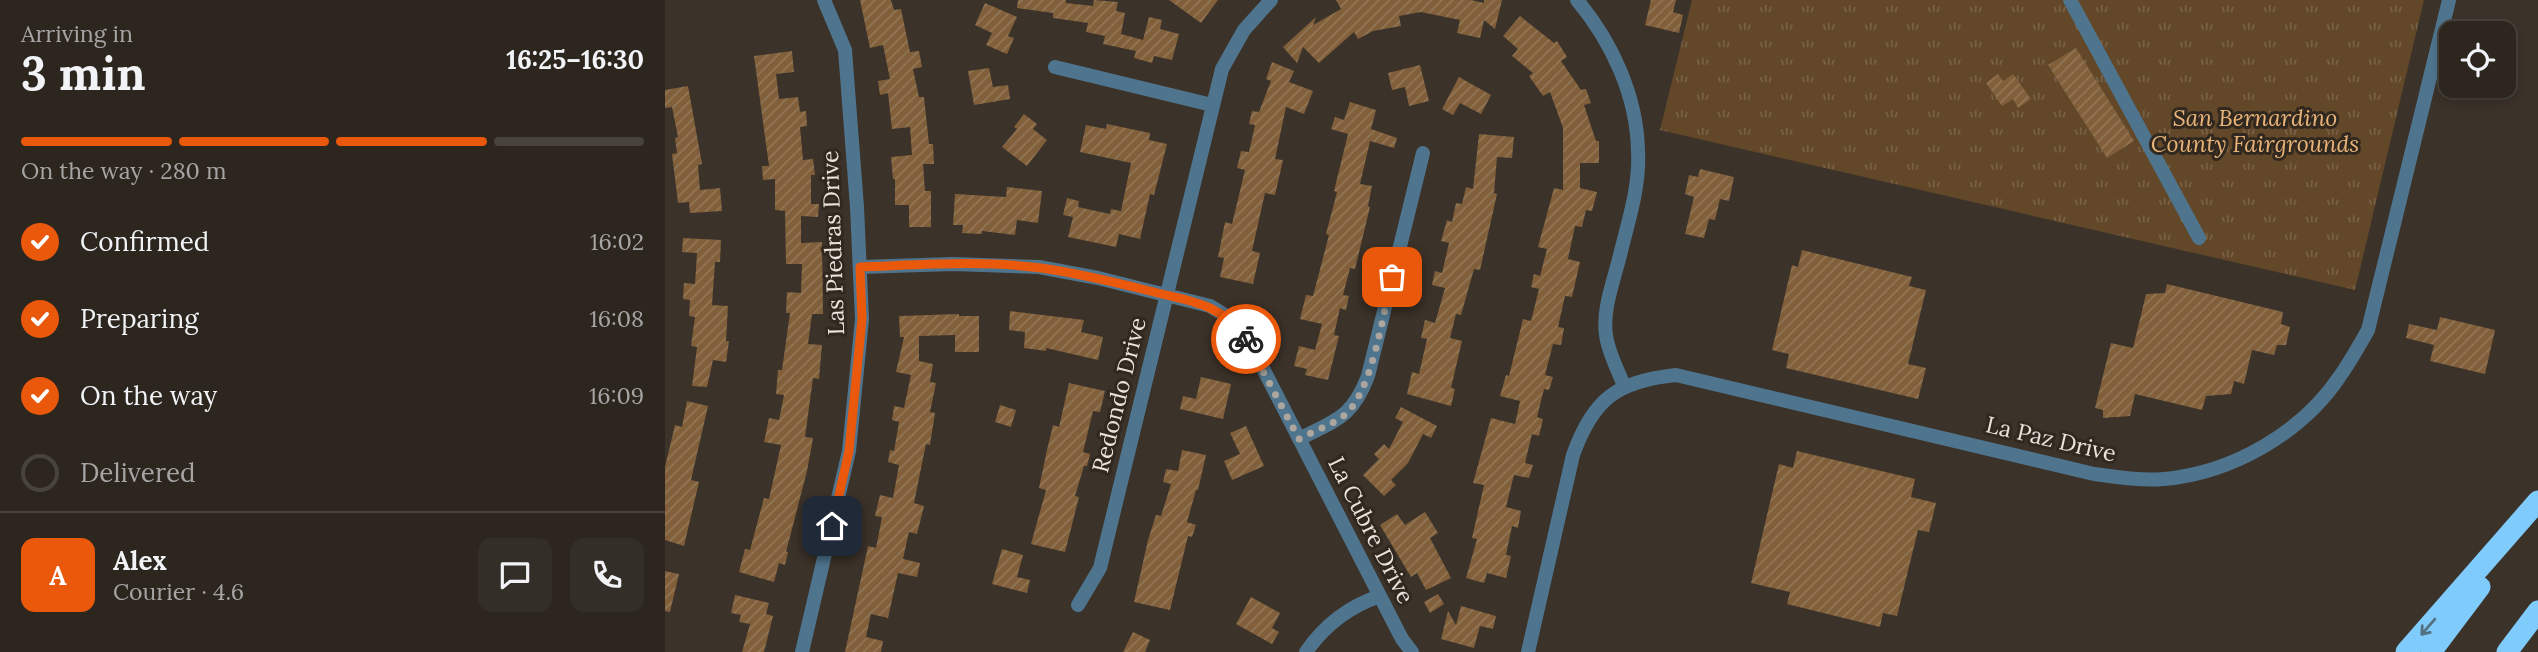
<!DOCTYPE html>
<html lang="en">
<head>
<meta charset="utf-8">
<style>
	body { margin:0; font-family:Lora,serif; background:#342e28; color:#f1f3f6; height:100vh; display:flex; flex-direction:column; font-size:26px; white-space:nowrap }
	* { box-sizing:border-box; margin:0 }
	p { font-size:23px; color:#a6a5a4 }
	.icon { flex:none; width:38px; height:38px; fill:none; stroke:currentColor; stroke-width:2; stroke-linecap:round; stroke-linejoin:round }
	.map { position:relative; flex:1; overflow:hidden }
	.panel { display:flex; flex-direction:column; background:#2c261f; width:665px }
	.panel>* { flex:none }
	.tools { position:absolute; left:1774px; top:21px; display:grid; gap:14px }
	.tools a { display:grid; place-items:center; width:77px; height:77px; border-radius:14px; background:#2c261f; box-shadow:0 4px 10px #0003,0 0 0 2px #48433d; font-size:35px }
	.pin { position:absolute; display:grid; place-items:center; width:60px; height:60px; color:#fff; margin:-30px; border-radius:14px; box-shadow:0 4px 10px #0006 }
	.courier { position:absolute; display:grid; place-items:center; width:70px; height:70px; margin:-35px; border:5px solid #ea580c; border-radius:50%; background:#fff; color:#222; box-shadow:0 2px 9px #0007 }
	.summary em { font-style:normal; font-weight:800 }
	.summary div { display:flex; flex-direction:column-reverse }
	.summary { display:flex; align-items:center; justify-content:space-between; height:119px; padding:0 21px }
	h1 { font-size:46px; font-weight:800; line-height:52px }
	.bar { display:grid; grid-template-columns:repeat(4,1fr); gap:10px 7px; align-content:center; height:84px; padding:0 21px }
	.bar i { height:9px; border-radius:5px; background:#48433d }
	.bar .active { background:#ea580c }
	.bar p { grid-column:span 4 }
	.line { display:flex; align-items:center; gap:18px; padding:0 21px; border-top:2px solid #48433d }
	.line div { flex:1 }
	.round { display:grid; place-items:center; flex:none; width:74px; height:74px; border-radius:14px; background:#342e28 }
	ol { padding:0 21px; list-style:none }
	li { display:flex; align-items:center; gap:21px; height:77px }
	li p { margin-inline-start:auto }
	li .icon { padding:7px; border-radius:50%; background:#ea580c; color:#fff; stroke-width:4 }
	li:last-child { color:#a6a5a4 }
	li i { width:38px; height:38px; border:4px solid #48433d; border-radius:50% }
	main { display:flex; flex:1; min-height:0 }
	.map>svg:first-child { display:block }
</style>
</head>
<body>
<main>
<section class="panel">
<div class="summary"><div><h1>3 min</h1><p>Arriving in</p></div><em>16:25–16:30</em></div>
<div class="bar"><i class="active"></i><i class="active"></i><i class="active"></i><i></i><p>On the way · 280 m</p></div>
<ol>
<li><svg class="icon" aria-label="check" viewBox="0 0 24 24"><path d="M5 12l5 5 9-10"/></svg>Confirmed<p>16:02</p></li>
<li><svg class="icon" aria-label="check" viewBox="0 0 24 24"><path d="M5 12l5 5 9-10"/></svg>Preparing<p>16:08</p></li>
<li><svg class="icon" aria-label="check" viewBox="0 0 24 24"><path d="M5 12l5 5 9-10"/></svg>On the way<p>16:09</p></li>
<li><i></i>Delivered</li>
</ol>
<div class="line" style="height:126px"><b class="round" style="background:#ea580c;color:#fff">A</b><div><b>Alex</b><p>Courier · 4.6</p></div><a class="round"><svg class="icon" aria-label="chat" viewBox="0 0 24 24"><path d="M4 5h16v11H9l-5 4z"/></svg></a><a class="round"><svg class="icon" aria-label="phone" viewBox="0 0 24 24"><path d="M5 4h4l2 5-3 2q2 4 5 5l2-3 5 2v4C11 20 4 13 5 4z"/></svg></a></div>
</section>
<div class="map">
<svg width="1873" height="652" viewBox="0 0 1873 652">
	<defs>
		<pattern id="park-tufts" width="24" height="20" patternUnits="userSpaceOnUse" patternTransform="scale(1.75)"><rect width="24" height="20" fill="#624728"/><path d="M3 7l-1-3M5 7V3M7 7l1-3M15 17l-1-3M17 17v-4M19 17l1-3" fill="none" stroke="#796147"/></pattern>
		<pattern id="building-hatch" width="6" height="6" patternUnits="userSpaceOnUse" patternTransform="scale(1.75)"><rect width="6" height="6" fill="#805f3a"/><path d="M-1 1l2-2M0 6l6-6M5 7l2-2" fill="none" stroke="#927656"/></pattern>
	</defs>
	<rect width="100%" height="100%" fill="#3b3229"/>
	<path fill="url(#park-tufts)" d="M1027,0H1759L1690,290L995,130Z"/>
	<path fill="url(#building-hatch)" d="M195,0H226L229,10L236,9L245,52L254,51L257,67L248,69L254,97H259L264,144H268L269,164H258L260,191H266V227H244V205H230V179H228L226,157L247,155L245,127L227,129L223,93L215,95L213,81L225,79L218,45L205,48Z
		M353,0H401V3L428,6L429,0L453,2L451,11L460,13L456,34L478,40L484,17L497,20L495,29L514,34L507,60L489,56L487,63L469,58L471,51L438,44L440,36L421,32L423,23L388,18V13L352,8Z
		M504,0H553L536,23Z
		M671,0H806L819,3V0H837L830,29L819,20L815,38L792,33L795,20L756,12L734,16L736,26L708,31L693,39L689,32L654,63L638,47L632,63L618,47L651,17L648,25L676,9Z
		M986,0H1011L1008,12L1018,15L1014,33L980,25Z
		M320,3L352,17L343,36L349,38L342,54L321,45L327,33L310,25Z
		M855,16L889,43L892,41L902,57L896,61L916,90L921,89L926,103L919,105L931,141H934V163H915V188L932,192L927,211L921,210L917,227L910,226L903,259L915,262L907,297L900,296L893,327L899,328L896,345L888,344L880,375L888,377L884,390L879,389L872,417L878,419L874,436L867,434L860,463L868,465L864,478L849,475L841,507L856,511L853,528L847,526L841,555L846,556L841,578L822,573L819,583L801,578L812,539L807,538L819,485L808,483L826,418L850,424L855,401L835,396L841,375L844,376L858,319L866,321L874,289L866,287L869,274L875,276L882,249L873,247L889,188L898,190V128L885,92L878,96L864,76L868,73L847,56L853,49L838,36Z
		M1411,48L1469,141L1442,158L1383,65Z
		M127,51L129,72L111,74L114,99L133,97L135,112L141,111L142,126L135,127L138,160L148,159L150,175H146V204H154L153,217L136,216V243L157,242L158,314H147L143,344L157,345L154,379L148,378L140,437L148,438L142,471L121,552H123L120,565L114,563L109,582L74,572L80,549L85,550L99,498L104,499L116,445L99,442L104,418L114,420L119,395L111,394L113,370H117L125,313H121L122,292L136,293L137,264H121L120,211L110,210V179L98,180L97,166H104L89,56Z
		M607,62L629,71L624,82L648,91L639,114L621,107L610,159L618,160L610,195L600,193L587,251L595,253L588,284L555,277L559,258L553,257L560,222L567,224L580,170L572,168L576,151L584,152L590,125L584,124L587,111L594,112L606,81L601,79Z
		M755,65L764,101L744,106L740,87L727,90L723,73Z
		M324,68L328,87L343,85L345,99L309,105L303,71Z
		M1333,74L1338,81L1348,74L1366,99L1353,108L1348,99L1337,106L1321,83Z
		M794,77L826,95L816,114L795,103L788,115L777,109Z
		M23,86L37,164L33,165L35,190L55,188L57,211L25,213L24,202L13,203L7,154L12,153L10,138L13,137L7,107L0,108V90Z
		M685,102L711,110L706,129L732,138L729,148L705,141L695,184L707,186L703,206L705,207L690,269L685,268L678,295L684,296L681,310L675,308L669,335L674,336L663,380L640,375L642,369L629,366L634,346L650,350L657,324L635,319L641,295L648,296L664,235L661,234L672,192L669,191L683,134L666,129L670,117L679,120Z
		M359,114L372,124L368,129L382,140L362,166L337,147L352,129L349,127Z
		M442,124L485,133L484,140L502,144L489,195L485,194L475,239L454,234L451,247L403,237L408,217L398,215L402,198L414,201L413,207L445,214L446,209L456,211L466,163L415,152L421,125L441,129Z
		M814,134L849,137L847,158L832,157L829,193L832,194L815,270L809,269L796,315L791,314L785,338L797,341L786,388L790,389L786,406L742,394L747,372L754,374L762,339L756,338L760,320L770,323L780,288L767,285L770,271L777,273L784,243L776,241L782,220L787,222L791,203L797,204L801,187L808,189Z
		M1035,169L1069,177L1064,201L1055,199L1050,220L1044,219L1039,238L1020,234L1029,197L1020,194L1024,175L1033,177Z
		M342,187L377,191L373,223L352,220L350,235L317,231V234L297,233L298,225H288L290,194L341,197Z
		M18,238L56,240L55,262H50L47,305L63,306L61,341H64L61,362L48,360L42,387L27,386L32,347L26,346L30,317L24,316L25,300L18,299L19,283L30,284L32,253L17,252Z
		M1137,250L1247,277L1244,286L1261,290L1243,364L1261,368L1253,399L1121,368L1124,354L1107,350L1127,265L1133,267Z
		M1502,284L1618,312L1616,324L1625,327L1621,345H1612L1609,355L1587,350L1579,384L1569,381L1566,394L1541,396L1537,410L1470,394L1465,416L1438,418V410L1430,408L1446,343L1468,348L1481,294L1500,293Z
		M345,311L419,320L416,332L438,337L433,360L381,348V351L359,348L360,332L344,330Z
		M294,314V316H314V352H290V335L254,336V361L268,364L265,382L271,383L265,412L270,413L265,445L261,444L249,503L259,506L252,534L244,532L238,559L255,563L252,577L233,573L223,618L206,614L201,637L218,641L216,652H180L203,546L211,548L217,517L210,516L215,495L228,498L234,465L223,462L225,450L229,451L234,422L227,420L229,406L239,408L246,375L231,372L239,337H235L234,316Z
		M1775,317L1830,330L1820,374L1765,361L1769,345L1741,338L1744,324L1772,330Z
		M536,377L566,384L558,419L515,409L518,396L531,399Z
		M404,383L440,391L435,412L428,411L418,452L425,454L422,466H419L410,496L414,497L400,552L366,544L381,490L374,488L382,450L388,425L394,427Z
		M22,401L43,406L26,480L34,482L19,546L0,540V467L10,425L17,427Z
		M335,405L351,410L346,427L330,422Z
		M736,407L772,426L766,438L758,434L743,463L726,480L731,485L719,496L698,475L714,459L709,454L719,444L724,449L738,422L730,418Z
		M581,426L599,466L567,480L559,461L575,454L565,433Z
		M517,450L541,455L533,490H531L522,522L531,525L527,537L523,536L505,610L469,602L483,540L491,515L496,516L506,484L498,482L501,469L513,471Z
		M1132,451L1250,479L1246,497L1271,503L1264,532L1253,530L1232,616L1218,613L1215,627L1122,604L1125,592L1086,583L1114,464L1128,468Z
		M760,512L773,533L765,538L786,578L761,590L752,573L746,577L715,525L732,514L740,525Z
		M337,549L358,555L352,577L365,580L362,593L327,584Z
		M0,571L14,574L5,612L0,611Z
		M773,594L779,604L765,613L759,602Z
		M70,595L104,603L101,614L108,616L99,652H77L85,624L74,622L76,615L66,613Z
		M586,597L615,613L607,628L614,632L607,644L571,624Z
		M796,606L831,616L828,629L815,626L809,648L776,639L783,611L791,625Z
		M468,632L485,640L480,652H458Z"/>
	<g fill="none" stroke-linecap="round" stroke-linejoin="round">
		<path stroke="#4f758e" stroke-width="14" d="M912,0C947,42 972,96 973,151C975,185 964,219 956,251C950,278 937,308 941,335C943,352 953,370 959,386
			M1405,0L1534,238
			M390,67L547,105
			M195,267L288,264L374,267L433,278L545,306L568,320L587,347L737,639L747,652
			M634,439C671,420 687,418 703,376L758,153
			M413,605L435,568L557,69L579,30L606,0
			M137,652L184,451L197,319L192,207L180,50L159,0
			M641,652C659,626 685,606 715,596"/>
		<path stroke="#4f758e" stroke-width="14" d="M863,652L908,455C928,399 952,381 1011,375L1429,474C1452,477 1475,481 1499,479C1567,473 1637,433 1675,376C1685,362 1694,346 1703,330L1784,0"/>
		<path stroke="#7fcbfc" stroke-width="21" d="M1741,652L1873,501
			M1766,652L1815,587
			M1842,652L1873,611"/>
	</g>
	<defs><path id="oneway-shaft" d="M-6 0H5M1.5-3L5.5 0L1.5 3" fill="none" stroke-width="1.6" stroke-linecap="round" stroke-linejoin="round" transform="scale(1.75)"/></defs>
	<use stroke="#547182" href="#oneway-shaft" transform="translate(1763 627) rotate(131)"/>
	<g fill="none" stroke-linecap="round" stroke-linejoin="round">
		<path stroke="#ada69f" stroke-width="7" stroke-dasharray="0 12.6" d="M581,339L634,439C647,432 664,426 677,417C707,396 718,313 727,277"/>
		<path stroke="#ea580c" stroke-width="9" d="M167,526L184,451L197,319L195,267C254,265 316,260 376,268C413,273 449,282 485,291C527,302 554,302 581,339"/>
	</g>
	<g text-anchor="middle" stroke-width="6" stroke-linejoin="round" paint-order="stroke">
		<g font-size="23" font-style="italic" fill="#e8b378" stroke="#31281f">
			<text x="1590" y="126">San Bernardino<tspan x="1590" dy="26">County Fairgrounds</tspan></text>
		</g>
		<g font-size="23" fill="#eae4de" stroke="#31281f">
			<text transform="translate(168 243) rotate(-92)" y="8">Las Piedras Drive</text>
			<text transform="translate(454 395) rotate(-76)" y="8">Redondo Drive</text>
			<text transform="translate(1386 439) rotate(13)" y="8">La Paz Drive</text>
			<text transform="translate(706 530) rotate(63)" y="8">La Cubre Drive</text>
		</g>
	</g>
</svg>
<div class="tools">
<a><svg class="icon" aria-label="locate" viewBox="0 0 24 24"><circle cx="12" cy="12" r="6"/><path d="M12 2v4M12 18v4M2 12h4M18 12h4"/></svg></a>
</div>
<div class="pin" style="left:727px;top:277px;background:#ea580c"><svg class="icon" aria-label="bag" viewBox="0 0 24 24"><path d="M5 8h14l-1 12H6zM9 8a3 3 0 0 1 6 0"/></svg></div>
<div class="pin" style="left:167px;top:526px;background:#1f2937"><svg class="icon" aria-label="home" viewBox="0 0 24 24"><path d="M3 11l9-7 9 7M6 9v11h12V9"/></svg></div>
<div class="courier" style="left:581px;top:339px"><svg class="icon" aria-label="bike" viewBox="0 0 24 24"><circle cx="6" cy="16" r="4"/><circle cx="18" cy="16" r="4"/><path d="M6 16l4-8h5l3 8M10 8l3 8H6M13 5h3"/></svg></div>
</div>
</main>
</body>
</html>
